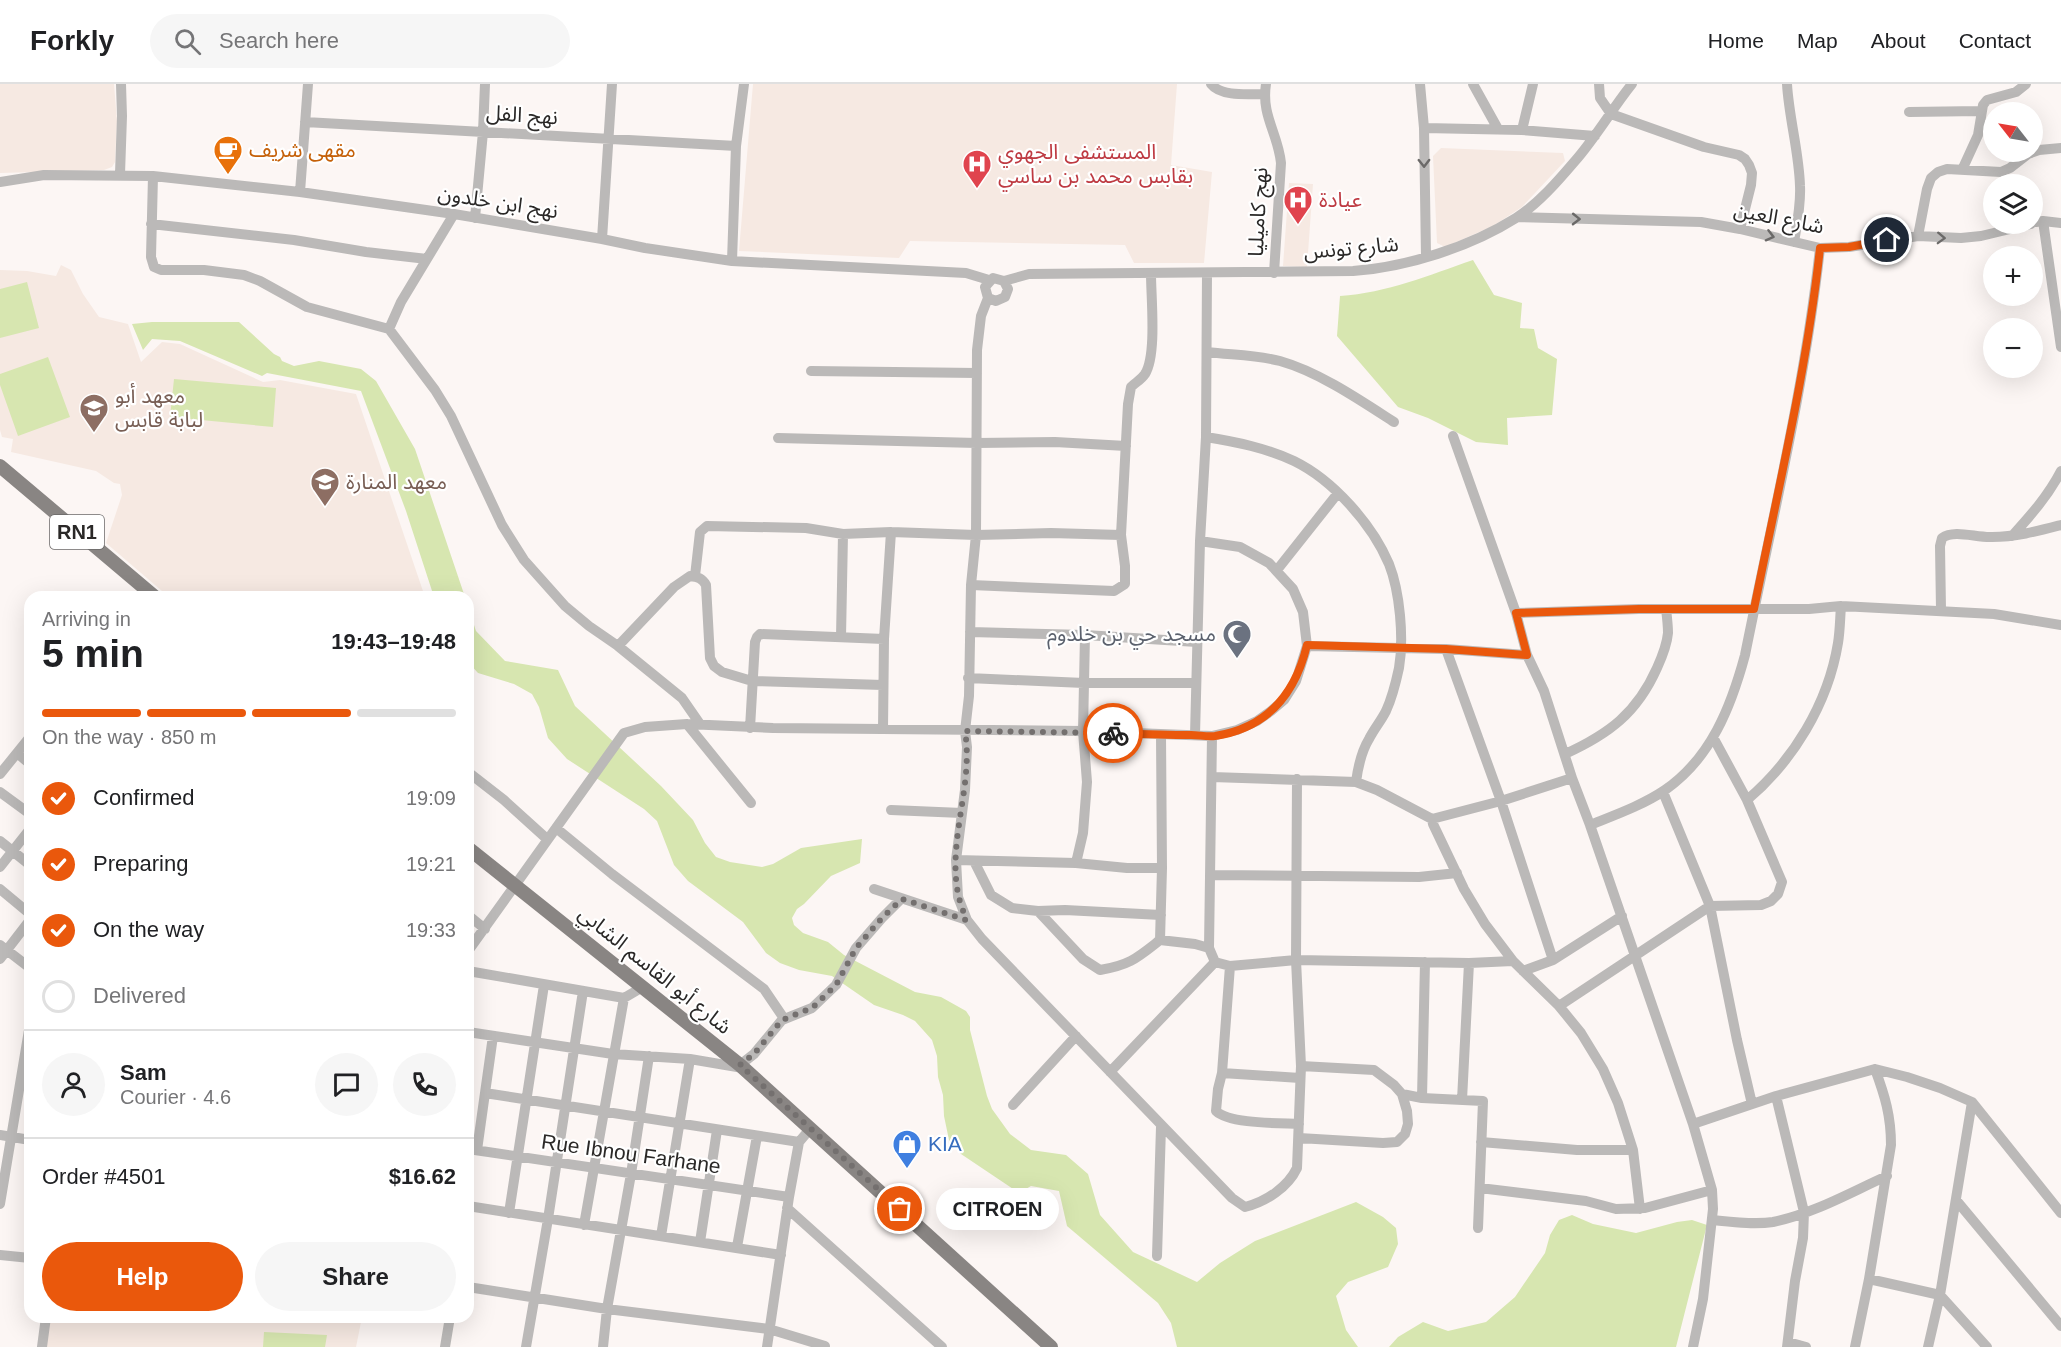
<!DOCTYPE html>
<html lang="en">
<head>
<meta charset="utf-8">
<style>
	body { margin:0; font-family:Arial,"Noto Sans Arabic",sans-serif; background:#f6f6f6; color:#202124; height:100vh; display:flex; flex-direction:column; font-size:22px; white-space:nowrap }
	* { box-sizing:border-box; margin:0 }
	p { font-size:20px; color:#757577 }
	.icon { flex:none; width:33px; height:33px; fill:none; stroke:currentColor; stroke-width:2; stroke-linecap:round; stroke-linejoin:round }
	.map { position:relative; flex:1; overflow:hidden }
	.panel { position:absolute; left:24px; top:507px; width:450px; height:732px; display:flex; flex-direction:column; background:#fff; border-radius:18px; box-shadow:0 6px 24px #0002 }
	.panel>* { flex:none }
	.needle { width:39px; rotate:301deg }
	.tools { position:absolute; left:1983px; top:18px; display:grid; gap:12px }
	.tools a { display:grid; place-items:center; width:60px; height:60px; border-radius:50%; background:#fff; box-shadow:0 6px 24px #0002; font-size:30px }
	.pin { position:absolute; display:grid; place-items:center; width:51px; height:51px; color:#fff; margin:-26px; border:3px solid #fff; border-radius:50%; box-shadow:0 2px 6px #0007 }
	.courier { position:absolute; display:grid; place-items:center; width:60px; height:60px; margin:-30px; border:4px solid #ea580c; border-radius:50%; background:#fff; color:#222; box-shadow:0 2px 8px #0007 }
	.bubble { position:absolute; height:42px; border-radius:21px; background:#fff; box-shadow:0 6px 24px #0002; font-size:20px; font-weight:700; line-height:42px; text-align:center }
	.head em { font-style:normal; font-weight:700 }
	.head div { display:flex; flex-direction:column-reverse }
	.head { display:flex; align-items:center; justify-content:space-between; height:102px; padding:0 18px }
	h1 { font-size:39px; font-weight:700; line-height:45px }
	.bar { display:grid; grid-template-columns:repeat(4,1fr); gap:9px 6px; align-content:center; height:72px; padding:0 18px }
	.bar i { height:8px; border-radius:4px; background:#e0e0e0 }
	.bar .active { background:#ea580c }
	.bar p { grid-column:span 4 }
	.line { display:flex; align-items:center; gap:15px; padding:0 18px; border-top:2px solid #e0e0e0 }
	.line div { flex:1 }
	.round { display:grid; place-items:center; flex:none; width:63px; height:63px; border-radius:32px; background:#f6f6f6 }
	ol { padding:0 18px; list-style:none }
	li { display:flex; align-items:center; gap:18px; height:66px }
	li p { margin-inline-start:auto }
	li .icon { padding:6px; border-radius:50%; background:#ea580c; color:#fff; stroke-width:4 }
	li:last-child { color:#757577 }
	li i { width:33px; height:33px; border:3px solid #e0e0e0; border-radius:50% }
	.primary-button { display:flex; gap:12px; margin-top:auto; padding:12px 18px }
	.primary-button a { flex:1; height:69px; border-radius:36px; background:#ea580c; color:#fff; font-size:24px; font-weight:700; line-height:69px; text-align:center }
	.primary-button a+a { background:#f6f6f6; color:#202124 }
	header { display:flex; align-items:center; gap:36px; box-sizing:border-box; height:84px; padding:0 30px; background:#fff; border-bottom:2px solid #e0e0e0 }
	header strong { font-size:28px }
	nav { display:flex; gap:33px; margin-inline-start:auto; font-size:21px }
	.search { width:420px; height:54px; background:#f6f6f6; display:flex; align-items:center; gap:15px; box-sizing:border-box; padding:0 21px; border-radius:33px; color:#757577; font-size:22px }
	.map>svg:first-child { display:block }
</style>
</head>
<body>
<header>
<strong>Forkly</strong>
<div class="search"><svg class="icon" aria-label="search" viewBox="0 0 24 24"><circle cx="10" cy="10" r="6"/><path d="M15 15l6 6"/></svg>Search here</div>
<nav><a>Home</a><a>Map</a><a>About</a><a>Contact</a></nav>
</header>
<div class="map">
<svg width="2061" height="1263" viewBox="0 0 2061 1263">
	<rect width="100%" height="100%" fill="#fcf6f4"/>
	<path fill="#f6e9e2" d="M0,0H114L117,37L115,78L112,83L104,86L0,89Z
		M753,0H1177L1171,81L1212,88L1204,179H1134L1125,161L910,157L899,174L739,167Z
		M1441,64L1563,69L1565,77L1522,123L1493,142L1445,163L1437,159L1433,72Z
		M1289,99L1313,100L1307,183L1283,182Z
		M61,181L71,186L83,210L99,233L128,240L141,278L162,258L180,260L263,298L280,296L356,310L425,513H169L106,459L122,411L120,400L114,399L96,387L11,368L13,355L2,353L0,346V186L27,187L56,192Z
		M50,1233H362L356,1263H44Z"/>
	<path fill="#d7e6b0" d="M1473,176L1494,211L1522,219L1520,244L1534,245L1538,264L1557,275L1552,331L1507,334L1508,361L1476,358L1428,334L1398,323L1337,252L1340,212C1387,209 1429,191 1473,176Z
		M27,198L39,244L0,254V205Z
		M152,238H239L274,270L280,273L282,277L294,282L319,277L361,285L376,297L415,365L465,513H434L406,427L361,307L267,289L262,292L180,257L152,255L143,266L132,240Z
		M48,273L70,333L18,352L0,301V290Z
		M174,295L276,304L273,343L170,333Z
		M468,523L476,547L505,577L558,586L575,622L661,702L693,736L705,759L716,773L730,778L762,783L773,780L801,764L862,755L860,779L831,792L804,820L797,825L792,834L794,841L803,849L828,858L844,871L915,908L941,913L966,927L970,933V946L987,1012L992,1025L1010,1050L1031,1066L1066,1071L1088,1090L1100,1131L1133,1168L1197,1198L1220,1179L1255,1157L1356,1118L1383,1133L1396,1144L1398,1160L1388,1183L1348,1198L1336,1212L1346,1246L1358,1263H1177L1171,1239L1158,1219L1067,1142L1059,1107L1031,1102L1019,1109L961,1070L949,1056L944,1032L943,1011L938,993L937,972L932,956L915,937L903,931L874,921L832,892L799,886L780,879L766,869L743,838L688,797L674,781L657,737L644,725L567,675L548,654L539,623L532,610L514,600L478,589L468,578Z
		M1572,1131L1593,1140L1636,1149L1677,1138L1692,1136L1707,1141L1676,1263H1389L1398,1253L1423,1238L1448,1247L1486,1238L1515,1213L1545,1169L1550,1151L1559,1136Z
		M264,1248L327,1251L325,1263H263Z"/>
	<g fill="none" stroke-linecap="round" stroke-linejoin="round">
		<path stroke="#bbb9b8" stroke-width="10" d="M1211,0C1221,13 1249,10 1265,10
			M1266,0C1261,32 1278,49 1281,79L1274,189
			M1420,0L1424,44L1426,172
			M1473,0L1498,45
			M1599,0L1600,14L1611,30L1704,63L1739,71L1745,75L1749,81L1752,89L1751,101L1740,145
			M1787,0C1789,34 1799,68 1800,102C1801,121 1797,140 1794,158
			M1909,28L1980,27
			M305,38L736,62
			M1424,44L1522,46L1533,0
			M1522,46L1595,52
			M1962,86L1978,51L1983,21L1987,16L2016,8L2026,0
			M120,90L122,32L121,0
			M153,92L151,173L154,183L161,186H204L244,191L260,197L307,223L389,245L435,306L451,332L502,441L524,476L565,522L589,542L618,562L682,614L700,640
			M0,98L44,91L153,92L300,108L454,130L602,155L645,164L732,177L966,189L989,196
			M300,108L308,0
			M1518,133L1701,138L1740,145L1820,164L1849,163L1918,152L1961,154L1981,152L2031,140
			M475,134L483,48L485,0
			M2043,137L2061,263
			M2036,138L2043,137L2061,139
			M151,140L294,156L366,168L427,175
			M1918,152L1927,105L1931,94L1938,88L1947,85L2001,88L2010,84L2028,70L2039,66L2061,64
			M602,155L612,0
			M732,177L736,62L744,0
			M1004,197L1029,190L1353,187C1407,183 1470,163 1516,134C1538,120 1558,97 1575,77C1596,53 1612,25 1632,0
			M988,214L996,217L1005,213L1008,205L1004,197L993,194L985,203L988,214L981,232L977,266L976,451L971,501L969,612L965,647L967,663L965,706L956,776L958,813L967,836L982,855L1232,1114L1245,1123C1266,1118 1288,1103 1297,1084L1301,982L1296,876L1297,695
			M389,245L401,218L454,130
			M1207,268C1231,271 1257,271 1280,277C1319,288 1360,316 1394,338
			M811,287L977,289
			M1453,352L1516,529L1527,571L1544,607L1572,694L1590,741L1693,1040L1712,1106L1713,1125L1703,1215L1693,1263
			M1206,353C1237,358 1266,364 1294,377C1333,396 1372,440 1389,480C1400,508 1404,554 1399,584C1396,598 1392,614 1386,627C1381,637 1374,645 1369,655C1361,668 1358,683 1356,698
			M778,354L977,359L1055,358L1126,362
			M2012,452C2031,431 2048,412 2061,387
			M1277,486L1338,409
			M695,492L700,448L707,442L806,444L843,450L891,448L976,451L1051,449L1121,451
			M971,501L1114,507L1125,500V482L1121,451L1128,320L1131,303C1136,298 1141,296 1145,290C1157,271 1151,214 1151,190
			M1941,526L1940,462L1942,454C1955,445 1976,454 1992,453C2016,453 2038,447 2061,441
			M1516,529L1639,525H1809L1841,522L1994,530L2061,541
			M970,548L1085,551L1197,558
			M1085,551L1083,647L1087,698L1083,749L1076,779L1127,784H1162
			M841,553L843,450
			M618,562L674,503L690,492C698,493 702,494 706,501L710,574L714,582L722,588L752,597L883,601
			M1307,562L1446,565L1527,571
			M1446,565L1501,717L1553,876
			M968,594L1084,599H1196
			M687,640L751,719
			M750,644L755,558L757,553L760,550L884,555
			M883,645L884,555L891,448
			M1195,651L1200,457L1206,353L1207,189
			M1212,652L1209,864L1215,878
			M17,669L30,680
			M1565,670C1609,650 1637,629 1657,584C1662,573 1667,560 1668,549C1668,541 1667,533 1666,525
			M468,688L504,716L547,755
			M0,690L30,653
			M1212,693L1356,698L1377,706L1432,735L1501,717L1572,694
			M0,708L30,730
			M1663,708L1710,822L1737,956L1752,1020
			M1747,716C1793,677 1828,620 1838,559C1840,547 1840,535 1841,522
			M891,726L962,729
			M1432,735L1433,740L1464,805L1485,840L1513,877L1559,922L1581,949L1603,985L1618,1019L1633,1066L1640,1125
			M1590,741C1615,731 1643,721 1665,706C1711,674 1731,623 1745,571C1772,436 1805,301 1820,164
			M556,744L612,790L764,905L783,933L782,936L754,970L740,981
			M0,757L30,781
			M956,776L1076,779
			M974,777L991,811L1012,824L1038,827L1065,826L1161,831
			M0,783L30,745
			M1210,791L1419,793L1457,789
			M0,805L30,830
			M874,805L967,836
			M1038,827L1083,875L1100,886C1130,881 1137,874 1160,856L1195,860L1209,864
			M468,831L485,845
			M1160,856L1162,784L1161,651
			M0,861L30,884
			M468,867L624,649L645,643L687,640L773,644L1083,647L1212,652L1237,646L1257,637L1271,627L1284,616L1296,597L1307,562L1303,528L1293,505L1269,479L1240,463L1200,457
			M0,875L30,836
			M1215,878L1230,882L1296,876L1469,879L1513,877
			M1230,882L1222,989L1218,1005L1216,1027C1229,1040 1280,1039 1299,1040
			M468,887L624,914L641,904
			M1523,887L1553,876L1622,832
			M1559,922L1710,822L1761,821L1771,817L1778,810L1782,798L1747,716L1713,653
			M782,936L812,924L836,901L856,864L882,834L901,815
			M468,948L613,970L690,975L743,984
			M1110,988L1215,878
			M1222,989L1300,994
			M485,1009L799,1058
			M1402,1010L1422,1014L1483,1017L1478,1144
			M1776,1012L1804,1128L1803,1154L1795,1197L1787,1263
			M1422,1014L1425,878
			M1462,1016L1469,879
			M1013,1021L1076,952
			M1693,1040L1776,1012L1875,985L1907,993L1940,1004L1972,1018L2061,1129
			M0,1051L30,1056
			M1299,1054L1383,1059L1397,1058L1405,1050L1408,1040L1407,1027L1402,1010L1394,1001L1374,986L1301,982
			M1481,1058L1577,1066H1633
			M468,1065L789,1113
			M477,1066L493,952
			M1480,1104L1586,1117L1616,1125L1645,1124L1712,1106
			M1956,1116L2061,1242
			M0,1120L30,940
			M468,1122L781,1171
			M787,1124L942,1263
			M509,1129L544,901
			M1712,1136C1732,1138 1754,1141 1773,1138C1813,1130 1851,1108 1887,1092
			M584,1141L624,914
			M661,1152L690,975
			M700,1158L717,1046
			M737,1163L757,1052
			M0,1171L30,1174
			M1157,1172L1161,1043
			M1869,1195L1940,1211L1987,1263
			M468,1203L607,1225L769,1245L825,1262
			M1788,1258L1806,1263
			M42,1263L46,1233
			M445,1263L450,1233
			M526,1263L548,1135L583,907
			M603,1263L607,1225L631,1090L649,972
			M767,1263L789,1113L799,1058L810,1045
			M1855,1263L1869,1195L1891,1061C1891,1032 1885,1012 1875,985
			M1928,1263L1940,1211L1972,1018"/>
		<path stroke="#898583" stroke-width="14" d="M0,382L155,513
			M468,764L740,981L1051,1263"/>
	</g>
	<defs><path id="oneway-chevron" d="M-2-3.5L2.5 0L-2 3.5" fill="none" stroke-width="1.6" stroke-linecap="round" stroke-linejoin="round" transform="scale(1.5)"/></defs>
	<g stroke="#6b6968">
		<use href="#oneway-chevron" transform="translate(1424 79) rotate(89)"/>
		<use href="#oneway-chevron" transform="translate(1576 135) rotate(1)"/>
		<use href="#oneway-chevron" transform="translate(1770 152) rotate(14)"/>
		<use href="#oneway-chevron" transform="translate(1941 154) rotate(2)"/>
	</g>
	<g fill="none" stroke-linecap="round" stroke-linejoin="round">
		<path stroke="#74706f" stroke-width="6" stroke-dasharray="0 10.8" d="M900,1125L740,981L754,970L782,936L812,924L836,901L856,864L882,834L902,815L966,836C964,829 961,821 959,814C946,759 974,702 965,647L1113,649"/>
		<path stroke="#ea580c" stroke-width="8" d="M1113,649C1139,650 1165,651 1191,651C1199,651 1207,653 1215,652C1267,644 1295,611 1307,561L1446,565L1527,571L1516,529L1639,525H1754C1778,405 1807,285 1820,164L1849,163L1887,156"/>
	</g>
	<defs>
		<g id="cafe-pin" transform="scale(1.5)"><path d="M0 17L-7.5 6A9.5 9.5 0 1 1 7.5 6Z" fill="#e8710a" stroke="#fff"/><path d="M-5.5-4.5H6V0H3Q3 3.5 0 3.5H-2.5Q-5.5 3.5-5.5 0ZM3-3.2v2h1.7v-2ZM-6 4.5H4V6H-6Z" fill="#fff"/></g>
		<g id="hospital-pin" transform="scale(1.5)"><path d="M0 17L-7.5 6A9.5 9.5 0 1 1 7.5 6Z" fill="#e0444e" stroke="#fff"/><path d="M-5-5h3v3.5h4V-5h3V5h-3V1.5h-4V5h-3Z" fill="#fff"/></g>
		<g id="school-pin" transform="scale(1.5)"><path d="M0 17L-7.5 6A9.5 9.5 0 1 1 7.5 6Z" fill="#8d6e63" stroke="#fff"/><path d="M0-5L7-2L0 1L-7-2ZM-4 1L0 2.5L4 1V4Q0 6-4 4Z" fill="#fff"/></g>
		<g id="mosque-pin" transform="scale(1.5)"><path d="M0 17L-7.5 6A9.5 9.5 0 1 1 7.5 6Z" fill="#6b7280" stroke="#fff"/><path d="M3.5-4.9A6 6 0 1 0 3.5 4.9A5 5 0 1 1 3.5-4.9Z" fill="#fff"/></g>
		<g id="shop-pin" transform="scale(1.5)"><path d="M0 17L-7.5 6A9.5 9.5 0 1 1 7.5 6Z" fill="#3f7fe0" stroke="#fff"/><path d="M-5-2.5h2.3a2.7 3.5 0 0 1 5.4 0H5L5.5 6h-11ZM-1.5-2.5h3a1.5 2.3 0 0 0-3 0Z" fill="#fff"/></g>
	</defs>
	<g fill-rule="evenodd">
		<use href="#cafe-pin" x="228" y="66"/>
		<use href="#hospital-pin" x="977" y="80"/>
		<use href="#hospital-pin" x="1298" y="116"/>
		<use href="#school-pin" x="94" y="324"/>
		<use href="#school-pin" x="325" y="398"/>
		<use href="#mosque-pin" x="1237" y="550"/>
		<use href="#shop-pin" x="907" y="1060"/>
	</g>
	<g text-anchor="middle" stroke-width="4.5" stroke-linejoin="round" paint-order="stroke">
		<rect fill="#fff" stroke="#6a6868" stroke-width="1.5" x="50" y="431" width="54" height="34" rx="4.5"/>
		<g font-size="20" font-weight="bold" fill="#2a2827">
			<text x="77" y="455">RN1</text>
		</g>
		<g font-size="21" fill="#2a2827" stroke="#fff">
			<text transform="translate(522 31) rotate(4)" y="7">نهج الفل</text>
			<text transform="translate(498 118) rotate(9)" y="7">نهج ابن خلدون</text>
			<text transform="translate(1258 128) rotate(-87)" y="7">نهج كاميليا</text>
			<text transform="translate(1779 134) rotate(11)" y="7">شارع العين</text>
			<text transform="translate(1351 164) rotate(-5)" y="7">شارع تونس</text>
			<text transform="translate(655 886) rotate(39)" y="7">شارع أبو القاسم الشابي</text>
			<text transform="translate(631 1070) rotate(8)" y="7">Rue Ibnou Farhane</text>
		</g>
		<g font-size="21" fill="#c56008" stroke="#fff" text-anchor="start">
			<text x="249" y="73">مقهى شريف</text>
		</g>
		<g font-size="21" fill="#be3a42" stroke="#fff" text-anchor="start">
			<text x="998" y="75">المستشفى الجهوي<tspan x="998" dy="24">بقابس محمد بن ساسي</tspan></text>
			<text x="1319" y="123">عيادة</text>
		</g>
		<g font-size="21" fill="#785e54" stroke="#fff" text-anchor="start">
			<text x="115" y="319">معهد أبو<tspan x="115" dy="24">لبابة قابس</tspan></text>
			<text x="346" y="405">معهد المنارة</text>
		</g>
		<g font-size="21" fill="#5b616d" stroke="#fff" text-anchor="end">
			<text x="1216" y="557">مسجد حي بن خلدوم</text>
		</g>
		<g font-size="21" fill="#366cbe" stroke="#fff" text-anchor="start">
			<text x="928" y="1067">KIA</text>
		</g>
	</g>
</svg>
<div class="tools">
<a><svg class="needle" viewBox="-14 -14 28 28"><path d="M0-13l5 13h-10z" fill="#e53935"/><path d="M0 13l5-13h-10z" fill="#757577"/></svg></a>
<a><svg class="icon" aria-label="layers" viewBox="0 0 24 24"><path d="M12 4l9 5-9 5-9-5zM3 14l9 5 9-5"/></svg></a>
<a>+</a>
<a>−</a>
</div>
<div class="pin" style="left:900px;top:1125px;background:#ea580c"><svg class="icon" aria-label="bag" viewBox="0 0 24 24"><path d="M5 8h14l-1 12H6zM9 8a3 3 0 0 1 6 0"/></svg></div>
<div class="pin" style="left:1887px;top:156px;background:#1f2937"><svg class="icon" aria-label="home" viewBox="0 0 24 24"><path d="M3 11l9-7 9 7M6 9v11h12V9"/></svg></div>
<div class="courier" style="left:1113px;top:649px"><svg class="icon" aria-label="bike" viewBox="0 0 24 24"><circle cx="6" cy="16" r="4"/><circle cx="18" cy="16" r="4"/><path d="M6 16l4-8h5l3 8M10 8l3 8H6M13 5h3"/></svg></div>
<div class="bubble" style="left:936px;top:1104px;width:123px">CITROEN</div>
<section class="panel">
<div class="head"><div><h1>5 min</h1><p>Arriving in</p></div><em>19:43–19:48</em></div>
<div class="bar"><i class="active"></i><i class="active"></i><i class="active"></i><i></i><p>On the way · 850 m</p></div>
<ol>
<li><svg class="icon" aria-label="check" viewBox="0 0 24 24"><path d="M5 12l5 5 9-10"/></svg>Confirmed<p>19:09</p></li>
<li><svg class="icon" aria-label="check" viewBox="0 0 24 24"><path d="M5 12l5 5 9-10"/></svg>Preparing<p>19:21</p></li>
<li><svg class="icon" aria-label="check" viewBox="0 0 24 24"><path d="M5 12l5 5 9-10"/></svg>On the way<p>19:33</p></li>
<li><i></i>Delivered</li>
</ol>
<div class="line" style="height:108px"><a class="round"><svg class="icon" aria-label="person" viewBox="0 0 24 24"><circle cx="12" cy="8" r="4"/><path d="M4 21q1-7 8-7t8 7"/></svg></a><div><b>Sam</b><p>Courier · 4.6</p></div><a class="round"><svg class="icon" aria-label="chat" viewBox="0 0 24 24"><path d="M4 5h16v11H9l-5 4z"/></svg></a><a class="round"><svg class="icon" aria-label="phone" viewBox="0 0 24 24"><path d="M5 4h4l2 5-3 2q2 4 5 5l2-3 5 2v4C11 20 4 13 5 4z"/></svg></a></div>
<div class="line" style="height:78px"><div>Order #4501</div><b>$16.62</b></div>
<div class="primary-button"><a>Help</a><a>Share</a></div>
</section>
</div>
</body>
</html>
